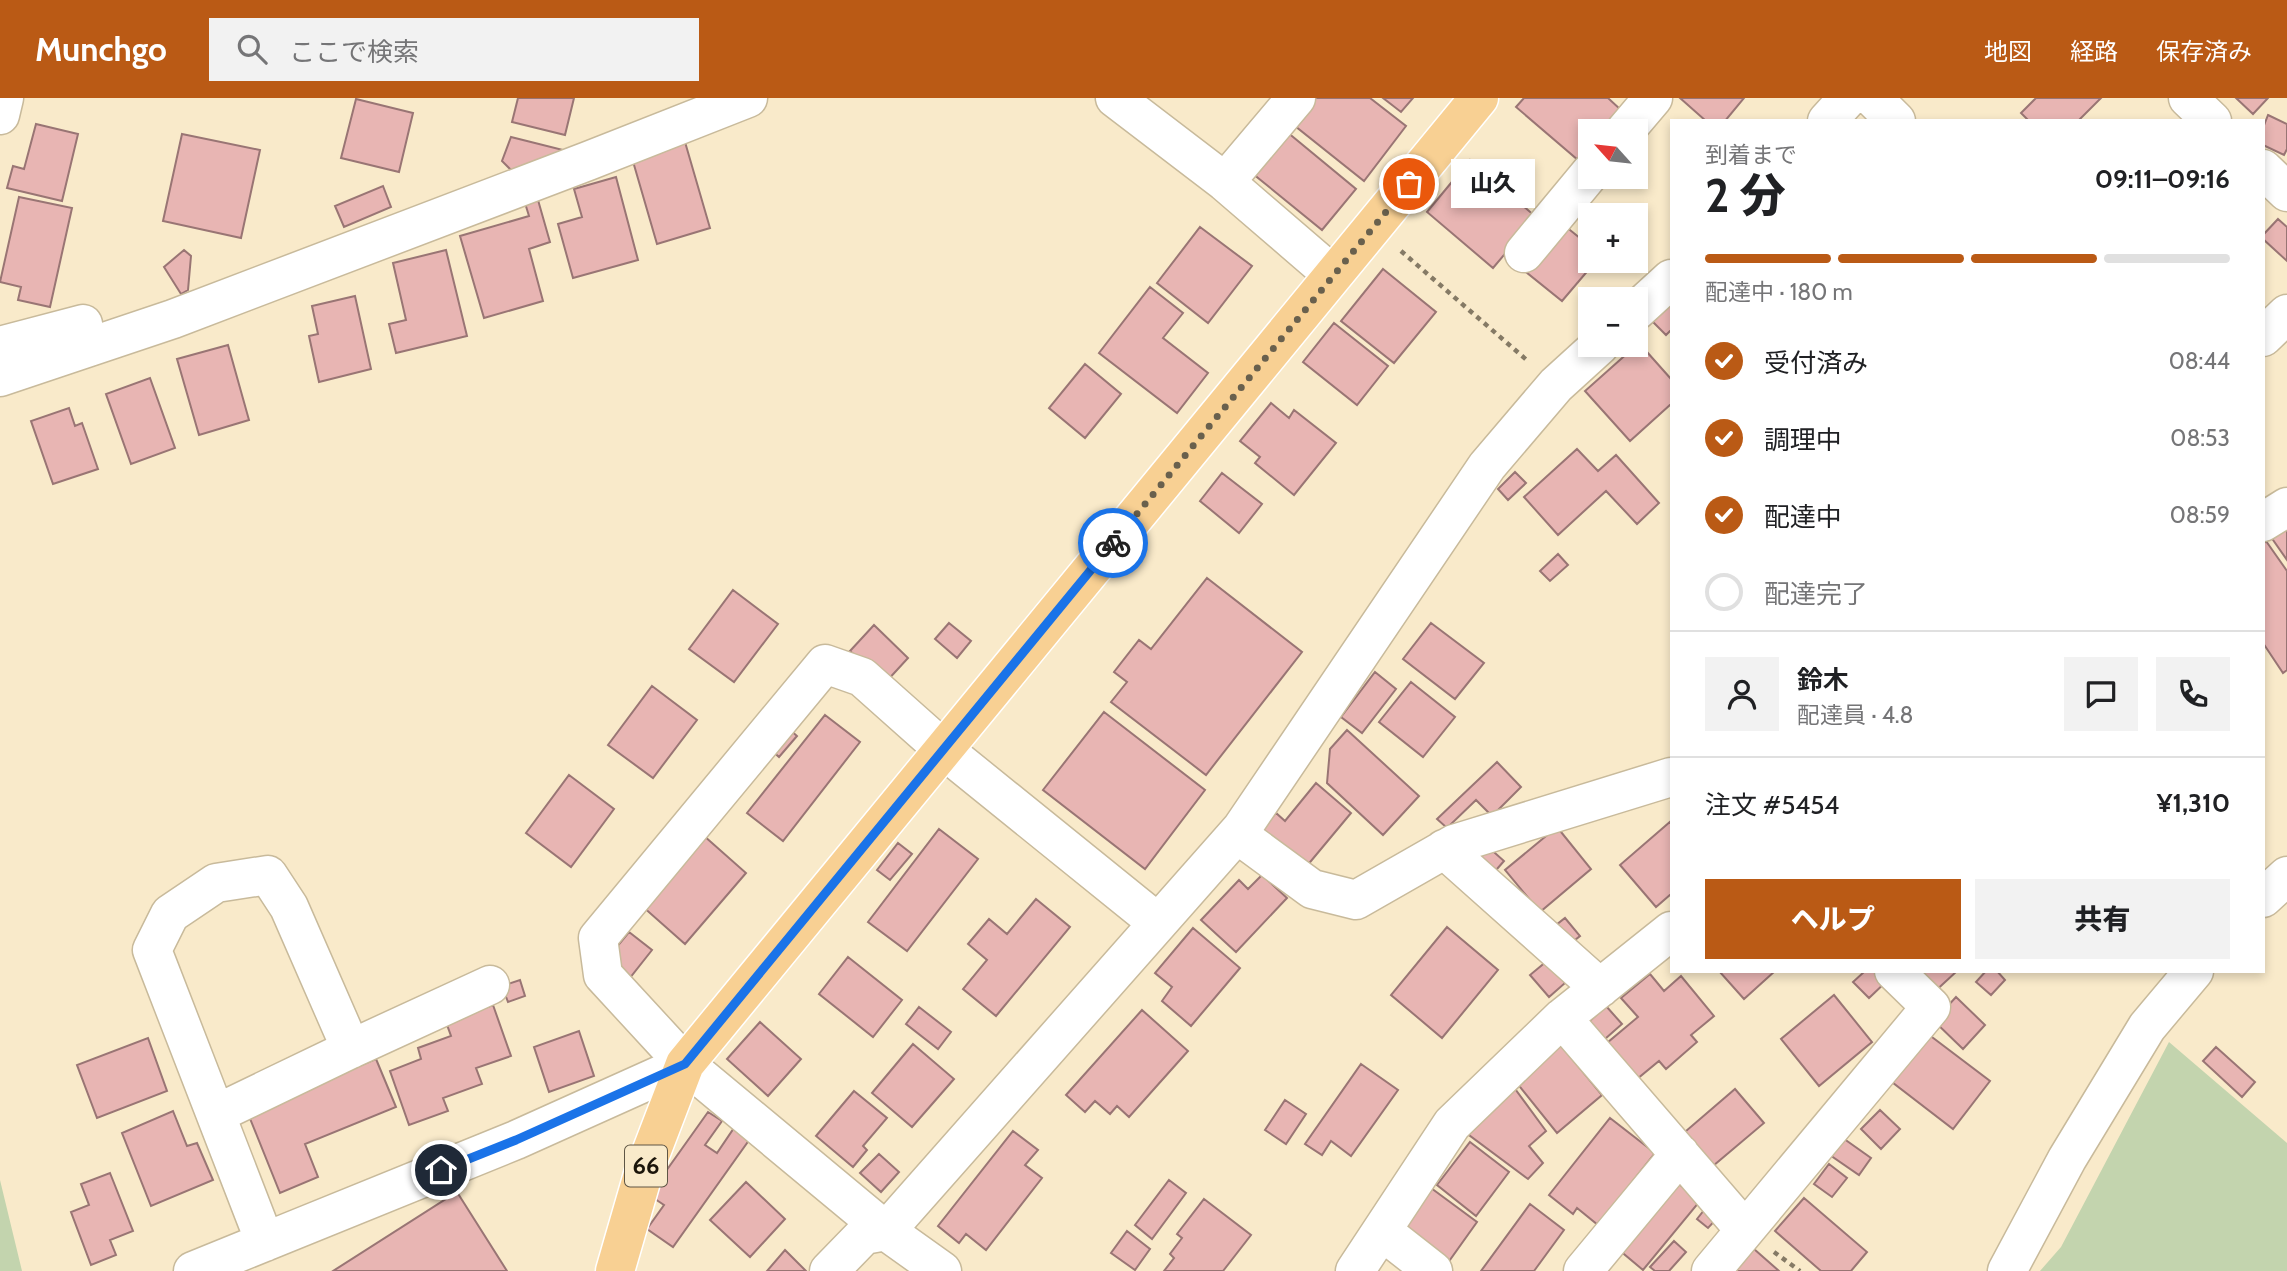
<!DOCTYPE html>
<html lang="ja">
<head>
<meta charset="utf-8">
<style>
	body { margin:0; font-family:Cabin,"Noto Sans JP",sans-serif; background:#f2f2f2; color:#202124; height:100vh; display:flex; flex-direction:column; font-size:26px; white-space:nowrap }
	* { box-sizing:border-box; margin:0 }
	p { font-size:23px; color:#757577 }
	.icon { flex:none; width:38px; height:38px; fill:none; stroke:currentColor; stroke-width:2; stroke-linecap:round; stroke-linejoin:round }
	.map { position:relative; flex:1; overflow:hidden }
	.drawer { position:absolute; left:1670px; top:21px; width:595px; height:854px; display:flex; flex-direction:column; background:#fff; border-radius:0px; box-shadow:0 4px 10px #0003 }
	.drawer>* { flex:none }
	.needle { width:46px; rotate:297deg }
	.buttons { position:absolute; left:1578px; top:21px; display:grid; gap:14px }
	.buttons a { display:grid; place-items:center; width:70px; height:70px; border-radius:0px; background:#fff; box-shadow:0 4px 10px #0003; font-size:35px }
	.pin { position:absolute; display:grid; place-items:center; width:60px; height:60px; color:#fff; margin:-30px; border:4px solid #fff; border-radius:50%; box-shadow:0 2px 7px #0007 }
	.courier { position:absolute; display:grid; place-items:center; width:70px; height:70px; margin:-35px; border:5px solid #1a73e8; border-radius:50%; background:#fff; color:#222; box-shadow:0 2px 9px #0007 }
	.bubble { position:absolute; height:49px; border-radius:0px; background:#fff; box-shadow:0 4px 10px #0003; font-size:23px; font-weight:800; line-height:49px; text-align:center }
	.head em { font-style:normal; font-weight:800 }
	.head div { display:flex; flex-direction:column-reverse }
	.head { display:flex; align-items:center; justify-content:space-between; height:119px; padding:0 35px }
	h1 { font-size:46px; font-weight:800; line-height:52px }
	.bar { display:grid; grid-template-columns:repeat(4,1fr); gap:10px 7px; align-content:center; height:84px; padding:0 35px }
	.bar i { height:9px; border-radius:5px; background:#e0e0e0 }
	.bar .on { background:#ba5a15 }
	.bar p { grid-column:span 4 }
	.line { display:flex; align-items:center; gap:18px; padding:0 35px; border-top:2px solid #e0e0e0 }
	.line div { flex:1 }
	.round { display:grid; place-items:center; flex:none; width:74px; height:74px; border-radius:0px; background:#f2f2f2 }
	ol { padding:0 35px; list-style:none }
	li { display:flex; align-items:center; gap:21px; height:77px }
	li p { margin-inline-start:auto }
	li .icon { padding:7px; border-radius:50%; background:#ba5a15; color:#fff; stroke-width:4 }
	li:last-child { color:#757577 }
	li i { width:38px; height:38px; border:4px solid #e0e0e0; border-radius:50% }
	.primary-button { display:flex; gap:14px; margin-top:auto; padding:14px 35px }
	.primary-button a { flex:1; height:80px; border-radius:0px; background:#ba5a15; color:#fff; font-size:28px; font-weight:800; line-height:80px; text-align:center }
	.primary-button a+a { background:#f2f2f2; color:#202124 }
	header { display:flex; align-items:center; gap:42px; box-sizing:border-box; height:98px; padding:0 35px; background:#ba5a15; color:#fff }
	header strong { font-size:33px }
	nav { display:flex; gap:38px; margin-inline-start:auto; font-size:24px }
	.search { width:490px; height:63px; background:#f2f2f2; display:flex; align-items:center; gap:18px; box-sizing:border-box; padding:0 24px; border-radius:0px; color:#757577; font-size:26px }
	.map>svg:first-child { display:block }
</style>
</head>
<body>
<header>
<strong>Munchgo</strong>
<div class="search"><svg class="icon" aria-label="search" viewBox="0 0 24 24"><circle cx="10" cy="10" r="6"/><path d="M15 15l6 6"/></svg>ここで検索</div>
<nav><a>地図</a><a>経路</a><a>保存済み</a></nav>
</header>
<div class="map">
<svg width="2287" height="1173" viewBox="0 0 2287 1173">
	<rect width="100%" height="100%" fill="#f9eaca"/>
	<path fill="#c3d4ae" d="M2169,944L2287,1045V1173H2040L2061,1149Z
		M0,1082L22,1173H0Z"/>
	<path fill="#e8b5b3" stroke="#997574" stroke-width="2" d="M518,0H574L565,37L512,24Z
		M1309,0H1370L1406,28L1364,83L1290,24Z
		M1383,0H1413L1401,14Z
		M1524,0H1608L1621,12L1603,33H1591V47L1578,62L1516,9Z
		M1680,0H1744L1725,23H1706Z
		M2036,0H2101L2078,23H2029L2021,15Z
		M2236,0H2268L2253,16Z
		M356,1L413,15L399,74L341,60Z
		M2268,17L2287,26V51L2284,57L2263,47V30Z
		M36,26L78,36L62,103L7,90L13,68L24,71Z
		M1281,29L1356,91L1322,132L1247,71Z
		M182,36L260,52L241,140L163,123Z
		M511,39L563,52L514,75L502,63Z
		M685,44L710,130L657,146L632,60Z
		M1470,62L1536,119L1493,170L1427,114Z
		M616,79L638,162L573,180L558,126L582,119L574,91Z
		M383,88L391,109L344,129L335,108Z
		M19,99L72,110L50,209L18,202L21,189L0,184Z
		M538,102L550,144L529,151L543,203L484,220L460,138L529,118L525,105Z
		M2278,121L2287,129V163L2263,141V137Z
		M1565,128L1591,149V163H1596L1562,203L1526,174Z
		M1200,129L1252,168L1208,225L1157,185Z
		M184,152L191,158L188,192L181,196L164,169Z
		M446,152L467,238L396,255L389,226L406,222L393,165Z
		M1383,171L1436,214L1394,265L1341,223Z
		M1150,189L1183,215L1163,240L1208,275L1177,315L1099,255Z
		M355,198L371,271L319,284L309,238L318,236L312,208Z
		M1671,202V232L1666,237L1651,222Z
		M1334,225L1388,268L1357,307L1303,264Z
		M1639,245L1671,281V306L1630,343L1585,293Z
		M228,247L249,322L199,337L177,261Z
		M1085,266L1121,296L1085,340L1049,310Z
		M150,280L175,350L131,366L106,296Z
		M1271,305L1289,320L1294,312L1336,345L1294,397L1255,365L1260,359L1240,343Z
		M69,310L75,328L82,325L98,371L53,386L31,323Z
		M1577,351L1598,373L1616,357L1659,405L1637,426L1606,393L1558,437L1524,399Z
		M1515,374L1526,385L1508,402L1498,391Z
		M1222,375L1262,406L1239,435L1200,403Z
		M2287,428V462L2271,439Z
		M2266,443L2287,473V572L2283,575L2263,545V446Z
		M1558,456L1568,467L1550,483L1540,473Z
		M1207,480L1302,554L1206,677L1111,604L1127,584L1114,574L1139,542L1151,551Z
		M733,492L778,526L734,584L689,551Z
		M949,525L971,543L957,560L935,541Z
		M1431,525L1484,565L1455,601L1403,561Z
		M874,527L908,560L885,585L850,553Z
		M1375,574L1396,591L1362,635L1341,619Z
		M1411,584L1455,619L1423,659L1379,624Z
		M652,588L697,622L653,680L608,647Z
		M1104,614L1205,692L1145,771L1043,692Z
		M825,617L860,644L783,743L747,715Z
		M788,630L797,638L779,659L770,651Z
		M1347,632L1419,698L1383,737L1327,685L1330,651Z
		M1497,664L1521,689L1492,718L1476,702L1447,730L1437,721Z
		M569,677L614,711L571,769L526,735Z
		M1316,685L1351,715L1306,769L1261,731L1276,715L1285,723Z
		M1671,723V796L1656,809L1620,767Z
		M1557,729L1591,771L1540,814L1505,772Z
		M939,731L978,761L907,853L868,824Z
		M703,737L746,775L685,846L642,808Z
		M898,745L912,756L890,782L877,772Z
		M1486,747L1504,763L1490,779L1472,763Z
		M1262,777L1287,800L1236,854L1201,822L1239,782L1248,791Z
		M1036,801L1070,829L996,918L963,891L987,862L968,846L989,821L1007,836Z
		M1565,820L1580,838L1566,849L1551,831Z
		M1447,829L1498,872L1442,940L1391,897Z
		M1193,830L1240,870L1191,928L1162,903L1172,889L1155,875Z
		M629,834L652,852L629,881L606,862Z
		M848,859L902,902L873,939L819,896Z
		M1547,863L1565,885L1549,899L1530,877Z
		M1719,873H1775L1744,901Z
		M1865,873H1883L1890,880L1869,900L1853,884Z
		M1909,873H1957L1931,897Z
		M1986,873H1997L2005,882L1991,897L1976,884Z
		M1650,876L1664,893L1681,878L1714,918L1691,937L1697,944L1666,971L1659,963L1637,981L1607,945L1638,919L1621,900Z
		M520,882L525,898L508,904L502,888Z
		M1834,897L1872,944L1819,988L1781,941Z
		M1956,899L1985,927L1963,951L1934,923Z
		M493,907L511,958L476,970L482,986L443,1000L448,1013L409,1027L390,973L421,961L418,950L451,938L446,924Z
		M1606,908L1622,926L1597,948L1581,931Z
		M919,909L951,934L938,951L906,926Z
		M1142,912L1188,953L1129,1019L1117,1008L1110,1016L1095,1003L1085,1014L1066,997Z
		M760,924L801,961L768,998L727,961Z
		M579,933L594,978L549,994L534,949Z
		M1924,933L1990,983L1953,1031L1888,981Z
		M148,940L167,993L97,1020L77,967Z
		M913,946L954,981L912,1029L872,995Z
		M1561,947L1602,997L1557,1035L1516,984Z
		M2216,949L2255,984L2242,999L2203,963Z
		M376,961L396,1009L305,1046L318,1079L280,1095L247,1013Z
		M1361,966L1398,992L1351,1058L1331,1043L1322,1057L1305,1046Z
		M1510,984L1546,1033L1529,1048L1543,1065L1528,1081L1469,1037L1477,1012Z
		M1735,991L1764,1025L1707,1073L1679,1039Z
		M854,993L887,1020L863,1048L867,1052L853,1069L816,1038Z
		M1285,1002L1306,1016L1286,1046L1265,1032Z
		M1880,1012L1900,1031L1881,1051L1861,1031Z
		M173,1013L187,1048L197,1045L213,1082L151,1108L122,1035Z
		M708,1014L722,1023L705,1047L717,1055L736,1027L752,1038L673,1149L647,1131L664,1107L649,1097Z
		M1610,1020L1655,1055L1598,1127L1577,1110L1573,1116L1549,1097Z
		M1013,1033L1038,1052L1025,1067L1042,1080L986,1152L966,1136L959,1145L938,1128Z
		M1840,1038L1871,1060L1859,1077L1827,1055Z
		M1470,1044L1509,1074L1476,1118L1437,1087Z
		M879,1056L899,1074L881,1094L860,1075Z
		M1829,1066L1847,1080L1832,1099L1814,1086Z
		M110,1075L133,1133L110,1142L116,1157L91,1167L71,1114L89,1107L81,1086Z
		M1169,1082L1186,1095L1152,1141L1135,1127Z
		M1674,1082L1700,1103L1643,1172L1618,1151Z
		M746,1084L785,1121L750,1159L710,1122Z
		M1431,1090L1477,1124L1447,1166L1400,1131Z
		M457,1094L507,1173H333Z
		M1804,1100L1867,1154L1851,1173H1821L1775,1133Z
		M1204,1101L1251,1137L1223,1173H1164L1174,1160L1170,1156L1182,1140L1177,1136Z
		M1530,1106L1564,1132L1534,1173H1481Z
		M1709,1106L1721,1116L1708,1130L1697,1121Z
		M1127,1133L1150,1151L1135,1172L1111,1155Z
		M1674,1143L1686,1154L1669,1173H1655L1650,1169Z
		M1754,1151L1779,1173H1733Z
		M785,1152L806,1173H767Z"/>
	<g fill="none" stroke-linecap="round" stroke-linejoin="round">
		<g stroke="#c8ba9b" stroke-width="41">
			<path id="minor" d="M1115,0L1225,84L1333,177
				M1873,0L1896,23
				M2188,0L2212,23
				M0,17L4,0
				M1827,23L1848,0
				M1625,33L1653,0
				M2263,71L2287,94
				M1225,84L1296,0
				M1524,155L1591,74
				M1636,213L1671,181
				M2263,239L2287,216
				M0,248L83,226
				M0,279L173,221L588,63L748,0
				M2263,424L2287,409
				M1237,736L1312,791L1356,802L1454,746L1671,679
				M1444,751L1600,890
				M2263,800L2287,778
				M1562,920L1745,1132
				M216,1016L351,951L490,887
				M1382,1133L1433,1173
				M265,1144L152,852L170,816L216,785L268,777L289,809L351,951
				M193,1173L516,1042L685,966
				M829,1173L864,1137L886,1133L1242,730L1487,368L1556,287L1600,247
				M942,1173L886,1133L685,966L603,877L598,840L825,566L862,579L944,652L1158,825
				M1355,1173L1452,1026L1562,920L1671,833
				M1583,1173L1680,1056
				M1711,1173L1931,909L1894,873
				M2007,1173L2067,1061L2147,929L2194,873"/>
		</g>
		<g stroke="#fff" stroke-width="41">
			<path id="primary" d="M615,1173L644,1073L685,966L1479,0"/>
		</g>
		<path stroke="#857a65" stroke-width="4.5" stroke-dasharray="5 5" stroke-linecap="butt" d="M1401,153L1529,264
			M1774,1154L1800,1173"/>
		<use href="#minor" stroke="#fff" stroke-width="38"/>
		<use href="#primary" stroke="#f8d093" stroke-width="38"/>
	</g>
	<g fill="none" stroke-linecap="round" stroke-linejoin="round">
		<path stroke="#69604d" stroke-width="7" stroke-dasharray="0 12.6" d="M1113,445L1409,86"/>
		<path stroke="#1a73e8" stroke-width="9" d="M441,1072L516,1042L685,966L1113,445"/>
	</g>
	<g text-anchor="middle" stroke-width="5" stroke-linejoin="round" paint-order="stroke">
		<rect fill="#f9eaca" stroke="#5e5544" stroke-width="2" x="625" y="1047.5" width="42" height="41" rx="5"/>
		<g font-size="24" font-weight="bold" fill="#1b150a">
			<text x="646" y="1076">66</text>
		</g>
	</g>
</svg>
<div class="buttons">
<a><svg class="needle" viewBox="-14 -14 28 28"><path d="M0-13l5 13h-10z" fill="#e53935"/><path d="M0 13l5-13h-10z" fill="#757577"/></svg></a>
<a>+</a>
<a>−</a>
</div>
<div class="pin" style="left:1409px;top:86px;background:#ea580c"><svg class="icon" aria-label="bag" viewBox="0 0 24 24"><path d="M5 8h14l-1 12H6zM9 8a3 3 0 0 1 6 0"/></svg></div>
<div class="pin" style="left:441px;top:1072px;background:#1f2937"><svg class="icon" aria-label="home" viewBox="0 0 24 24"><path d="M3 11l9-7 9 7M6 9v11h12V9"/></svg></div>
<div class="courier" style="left:1113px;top:445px"><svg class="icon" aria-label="bike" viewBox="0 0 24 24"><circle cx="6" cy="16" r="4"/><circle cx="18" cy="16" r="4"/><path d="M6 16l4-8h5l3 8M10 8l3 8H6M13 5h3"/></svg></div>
<div class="bubble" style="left:1451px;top:61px;width:84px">山久</div>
<section class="drawer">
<div class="head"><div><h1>2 分</h1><p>到着まで</p></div><em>09:11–09:16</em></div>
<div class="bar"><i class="on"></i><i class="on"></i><i class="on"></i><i></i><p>配達中 · 180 m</p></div>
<ol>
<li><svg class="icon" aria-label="check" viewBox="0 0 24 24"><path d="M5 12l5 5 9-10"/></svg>受付済み<p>08:44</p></li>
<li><svg class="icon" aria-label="check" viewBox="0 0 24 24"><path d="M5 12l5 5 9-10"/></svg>調理中<p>08:53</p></li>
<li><svg class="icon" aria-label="check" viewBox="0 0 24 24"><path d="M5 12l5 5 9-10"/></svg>配達中<p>08:59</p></li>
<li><i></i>配達完了</li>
</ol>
<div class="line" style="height:126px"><a class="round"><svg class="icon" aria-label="person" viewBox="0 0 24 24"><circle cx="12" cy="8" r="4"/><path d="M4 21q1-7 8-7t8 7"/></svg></a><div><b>鈴木</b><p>配達員 · 4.8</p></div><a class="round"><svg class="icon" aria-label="chat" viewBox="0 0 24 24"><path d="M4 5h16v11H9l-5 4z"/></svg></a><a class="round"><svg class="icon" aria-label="phone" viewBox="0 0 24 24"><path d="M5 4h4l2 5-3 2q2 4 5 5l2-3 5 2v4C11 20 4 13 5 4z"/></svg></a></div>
<div class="line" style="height:91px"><div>注文 #5454</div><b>¥1,310</b></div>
<div class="primary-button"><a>ヘルプ</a><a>共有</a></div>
</section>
</div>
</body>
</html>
